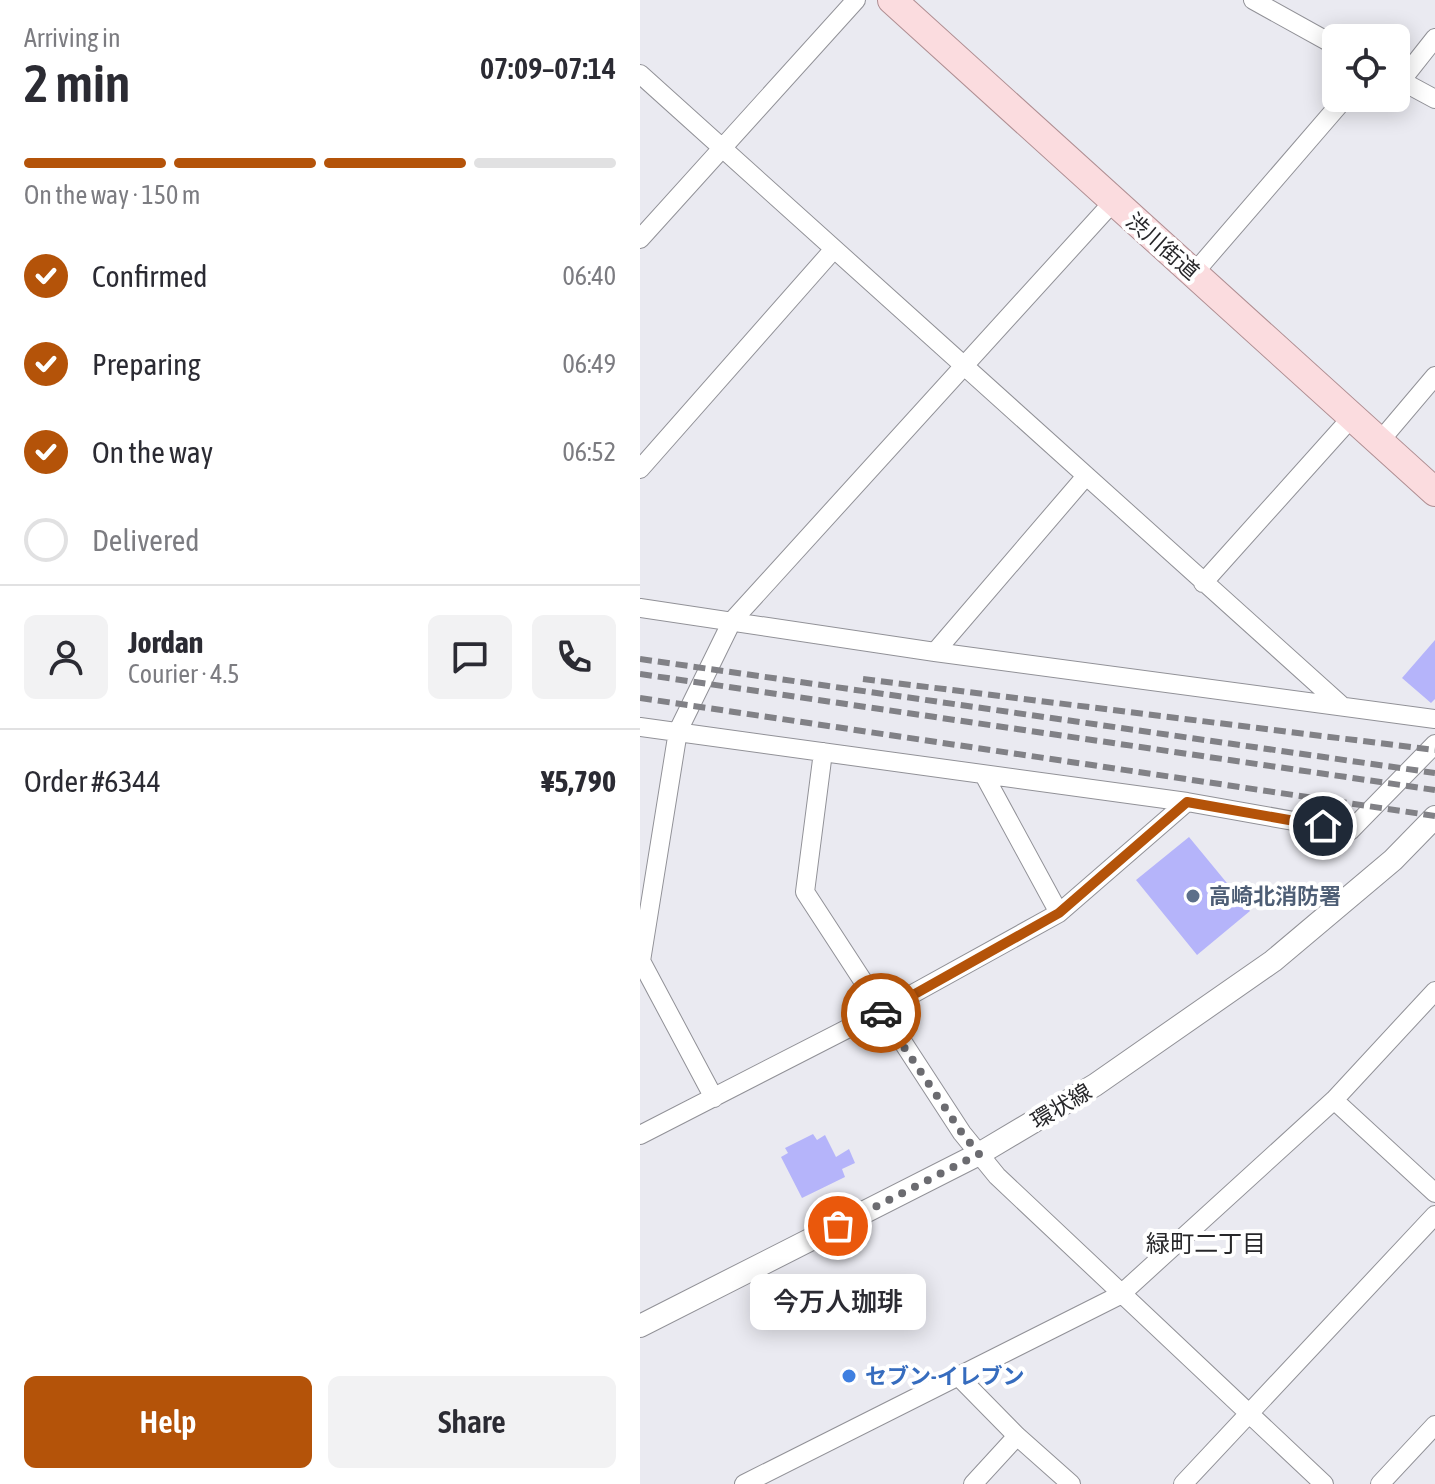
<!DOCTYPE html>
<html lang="en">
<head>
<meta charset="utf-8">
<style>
	body { margin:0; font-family:"Asap Condensed","Noto Sans JP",sans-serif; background:#f2f2f3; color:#2b2b33; height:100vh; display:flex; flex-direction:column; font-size:30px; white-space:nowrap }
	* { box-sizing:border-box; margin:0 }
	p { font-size:26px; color:#7c7c81 }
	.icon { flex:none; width:44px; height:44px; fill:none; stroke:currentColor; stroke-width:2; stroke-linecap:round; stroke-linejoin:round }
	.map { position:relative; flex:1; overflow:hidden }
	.sheet { display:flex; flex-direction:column; background:#fff; width:640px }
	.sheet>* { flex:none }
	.buttons { position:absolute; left:682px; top:24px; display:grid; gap:16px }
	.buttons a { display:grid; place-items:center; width:88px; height:88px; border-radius:12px; background:#fff; box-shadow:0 4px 20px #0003; font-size:40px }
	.pin { position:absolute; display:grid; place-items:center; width:68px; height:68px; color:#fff; margin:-34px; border:4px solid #fff; border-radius:50%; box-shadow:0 2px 8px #0007 }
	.courier { position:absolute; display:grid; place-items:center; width:80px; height:80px; margin:-40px; border:6px solid #b45309; border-radius:50%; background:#fff; color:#222; box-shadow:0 2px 10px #0007 }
	.bubble { position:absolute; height:56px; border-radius:12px; background:#fff; box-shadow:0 4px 20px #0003; font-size:26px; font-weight:600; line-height:56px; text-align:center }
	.head em { font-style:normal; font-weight:600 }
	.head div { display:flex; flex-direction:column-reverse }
	.head { display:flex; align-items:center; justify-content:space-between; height:136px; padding:0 24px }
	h1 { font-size:52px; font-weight:600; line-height:60px }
	.bar { display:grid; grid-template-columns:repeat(4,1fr); gap:12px 8px; align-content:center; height:96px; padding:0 24px }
	.bar i { height:10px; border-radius:6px; background:#e1e1e2 }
	.bar .selected { background:#b45309 }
	.bar p { grid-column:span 4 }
	.line { display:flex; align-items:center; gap:20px; padding:0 24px; border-top:2px solid #e1e1e2 }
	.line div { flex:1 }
	.round { display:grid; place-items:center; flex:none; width:84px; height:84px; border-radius:12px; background:#f2f2f3 }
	ol { padding:0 24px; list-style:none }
	li { display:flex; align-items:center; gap:24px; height:88px }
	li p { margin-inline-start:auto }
	li .icon { padding:8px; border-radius:50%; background:#b45309; color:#fff; stroke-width:4 }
	li:last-child { color:#7c7c81 }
	li i { width:44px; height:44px; border:4px solid #e1e1e2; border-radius:50% }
	.cta { display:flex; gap:16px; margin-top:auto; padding:16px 24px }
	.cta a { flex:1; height:92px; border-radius:12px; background:#b45309; color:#fff; font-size:32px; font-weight:600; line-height:92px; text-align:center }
	.cta a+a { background:#f2f2f3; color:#2b2b33 }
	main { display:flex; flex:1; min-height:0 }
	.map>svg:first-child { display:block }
</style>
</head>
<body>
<main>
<section class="sheet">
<div class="head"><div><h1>2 min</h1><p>Arriving in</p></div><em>07:09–07:14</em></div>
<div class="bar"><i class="selected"></i><i class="selected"></i><i class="selected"></i><i></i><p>On the way · 150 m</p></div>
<ol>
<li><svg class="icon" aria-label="check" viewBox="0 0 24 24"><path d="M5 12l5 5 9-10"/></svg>Confirmed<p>06:40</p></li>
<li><svg class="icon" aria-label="check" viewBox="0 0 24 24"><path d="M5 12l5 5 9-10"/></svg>Preparing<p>06:49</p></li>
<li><svg class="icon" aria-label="check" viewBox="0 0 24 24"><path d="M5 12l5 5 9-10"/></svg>On the way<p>06:52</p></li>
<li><i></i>Delivered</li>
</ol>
<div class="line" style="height:144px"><a class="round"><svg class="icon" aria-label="person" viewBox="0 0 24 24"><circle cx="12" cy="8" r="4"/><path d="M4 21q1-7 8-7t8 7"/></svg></a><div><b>Jordan</b><p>Courier · 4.5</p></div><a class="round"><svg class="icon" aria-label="chat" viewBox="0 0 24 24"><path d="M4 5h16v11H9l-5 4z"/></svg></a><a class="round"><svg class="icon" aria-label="phone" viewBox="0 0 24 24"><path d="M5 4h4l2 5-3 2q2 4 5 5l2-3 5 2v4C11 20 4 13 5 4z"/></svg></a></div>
<div class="line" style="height:104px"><div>Order #6344</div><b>¥5,790</b></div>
<div class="cta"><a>Help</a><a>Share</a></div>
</section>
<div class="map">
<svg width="795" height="1484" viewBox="0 0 795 1484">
	<rect width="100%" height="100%" fill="#eaeaf1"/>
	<path fill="#b5b4fa" d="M795,640V699L791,703L762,678Z
		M549,837L610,911L557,955L496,880Z
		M173,1134L177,1140L185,1135L196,1157L209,1149L215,1163L202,1169L205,1177L162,1198L141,1157L148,1153L145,1148Z"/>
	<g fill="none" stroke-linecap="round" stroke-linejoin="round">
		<g stroke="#919197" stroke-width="20">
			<path id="minor" d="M613,0L696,46
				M0,74L702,706
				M756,78L795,99
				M761,81L795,38
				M0,239L216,0
				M554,273L705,98
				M740,441L795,376
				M0,469L194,249
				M563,583L712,417
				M0,608L295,652L795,719
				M295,652L446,476
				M0,727L547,802L710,831L795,744
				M183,752L165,892L322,1133L357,1176L684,1484
				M344,775L419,913
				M74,1098L1,961L38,731L92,621L473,202
				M694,1100L795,1193
				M0,1135L240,1012L419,913L547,802
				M319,1377L377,1436L431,1484
				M104,1484L480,1295L694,1100L795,991
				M333,1484L377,1436
				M543,1484L795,1215
				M740,1484L795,1425"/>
		</g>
		<g stroke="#919197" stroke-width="24">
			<path id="tertiary" d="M0,1326L339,1154L455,1085L633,961L753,860L795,817"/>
		</g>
		<g stroke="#af8e92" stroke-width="30">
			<path id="primary" d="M252,0L795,492"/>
		</g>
		<use href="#minor" stroke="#fff" stroke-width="18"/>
		<use href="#tertiary" stroke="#fff" stroke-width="22"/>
		<use href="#primary" stroke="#fbdcdf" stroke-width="28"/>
		<path stroke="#818186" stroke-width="6" stroke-dasharray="12 6" stroke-linecap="butt" d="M0,659L795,773
			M0,674L795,790
			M223,679L795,750
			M0,698L795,816"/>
	</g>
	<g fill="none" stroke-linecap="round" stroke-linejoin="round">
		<path stroke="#6b6b70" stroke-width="8" stroke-dasharray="0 14.4" d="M198,1226L339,1154L322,1133L241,1013"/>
		<path stroke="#b45309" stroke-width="10" d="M241,1013L419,913L547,802L683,826"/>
	</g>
	<circle fill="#5c6f8a" stroke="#fff" stroke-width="3" cx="553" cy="896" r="8"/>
	<circle fill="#3f7fe0" stroke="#fff" stroke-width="3" cx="209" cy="1376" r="8"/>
	<g text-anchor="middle" stroke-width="8" stroke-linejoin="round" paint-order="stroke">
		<g font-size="22" fill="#27272a" stroke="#fff">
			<text transform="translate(523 246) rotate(41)" y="8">渋川街道</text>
			<text transform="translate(421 1106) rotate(-31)" y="8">環状線</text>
		</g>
		<g font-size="22" font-weight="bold" fill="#4e5e75" stroke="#fff" text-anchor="start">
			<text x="569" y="904">高崎北消防署</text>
		</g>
		<g font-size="22" font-weight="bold" fill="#366cbe" stroke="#fff" text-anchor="start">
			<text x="225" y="1384">セブン-イレブン</text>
		</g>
		<g font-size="24" fill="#27272a" stroke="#fff">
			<text x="566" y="1252">緑町二丁目</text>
		</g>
	</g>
</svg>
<div class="buttons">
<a><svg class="icon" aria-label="locate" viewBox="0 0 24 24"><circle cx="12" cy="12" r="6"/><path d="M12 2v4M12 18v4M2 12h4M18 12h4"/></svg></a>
</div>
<div class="pin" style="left:198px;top:1226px;background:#ea580c"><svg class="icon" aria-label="bag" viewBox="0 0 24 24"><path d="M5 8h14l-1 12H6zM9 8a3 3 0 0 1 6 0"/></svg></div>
<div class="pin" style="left:683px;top:826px;background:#1f2937"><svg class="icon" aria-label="home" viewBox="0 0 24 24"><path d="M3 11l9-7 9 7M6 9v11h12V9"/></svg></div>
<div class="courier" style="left:241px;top:1013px"><svg class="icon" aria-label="car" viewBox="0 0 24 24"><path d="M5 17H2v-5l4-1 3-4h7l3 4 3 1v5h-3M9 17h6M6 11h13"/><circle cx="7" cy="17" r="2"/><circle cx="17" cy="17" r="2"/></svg></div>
<div class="bubble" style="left:110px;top:1274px;width:176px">今万人珈琲</div>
</div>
</main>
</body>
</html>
